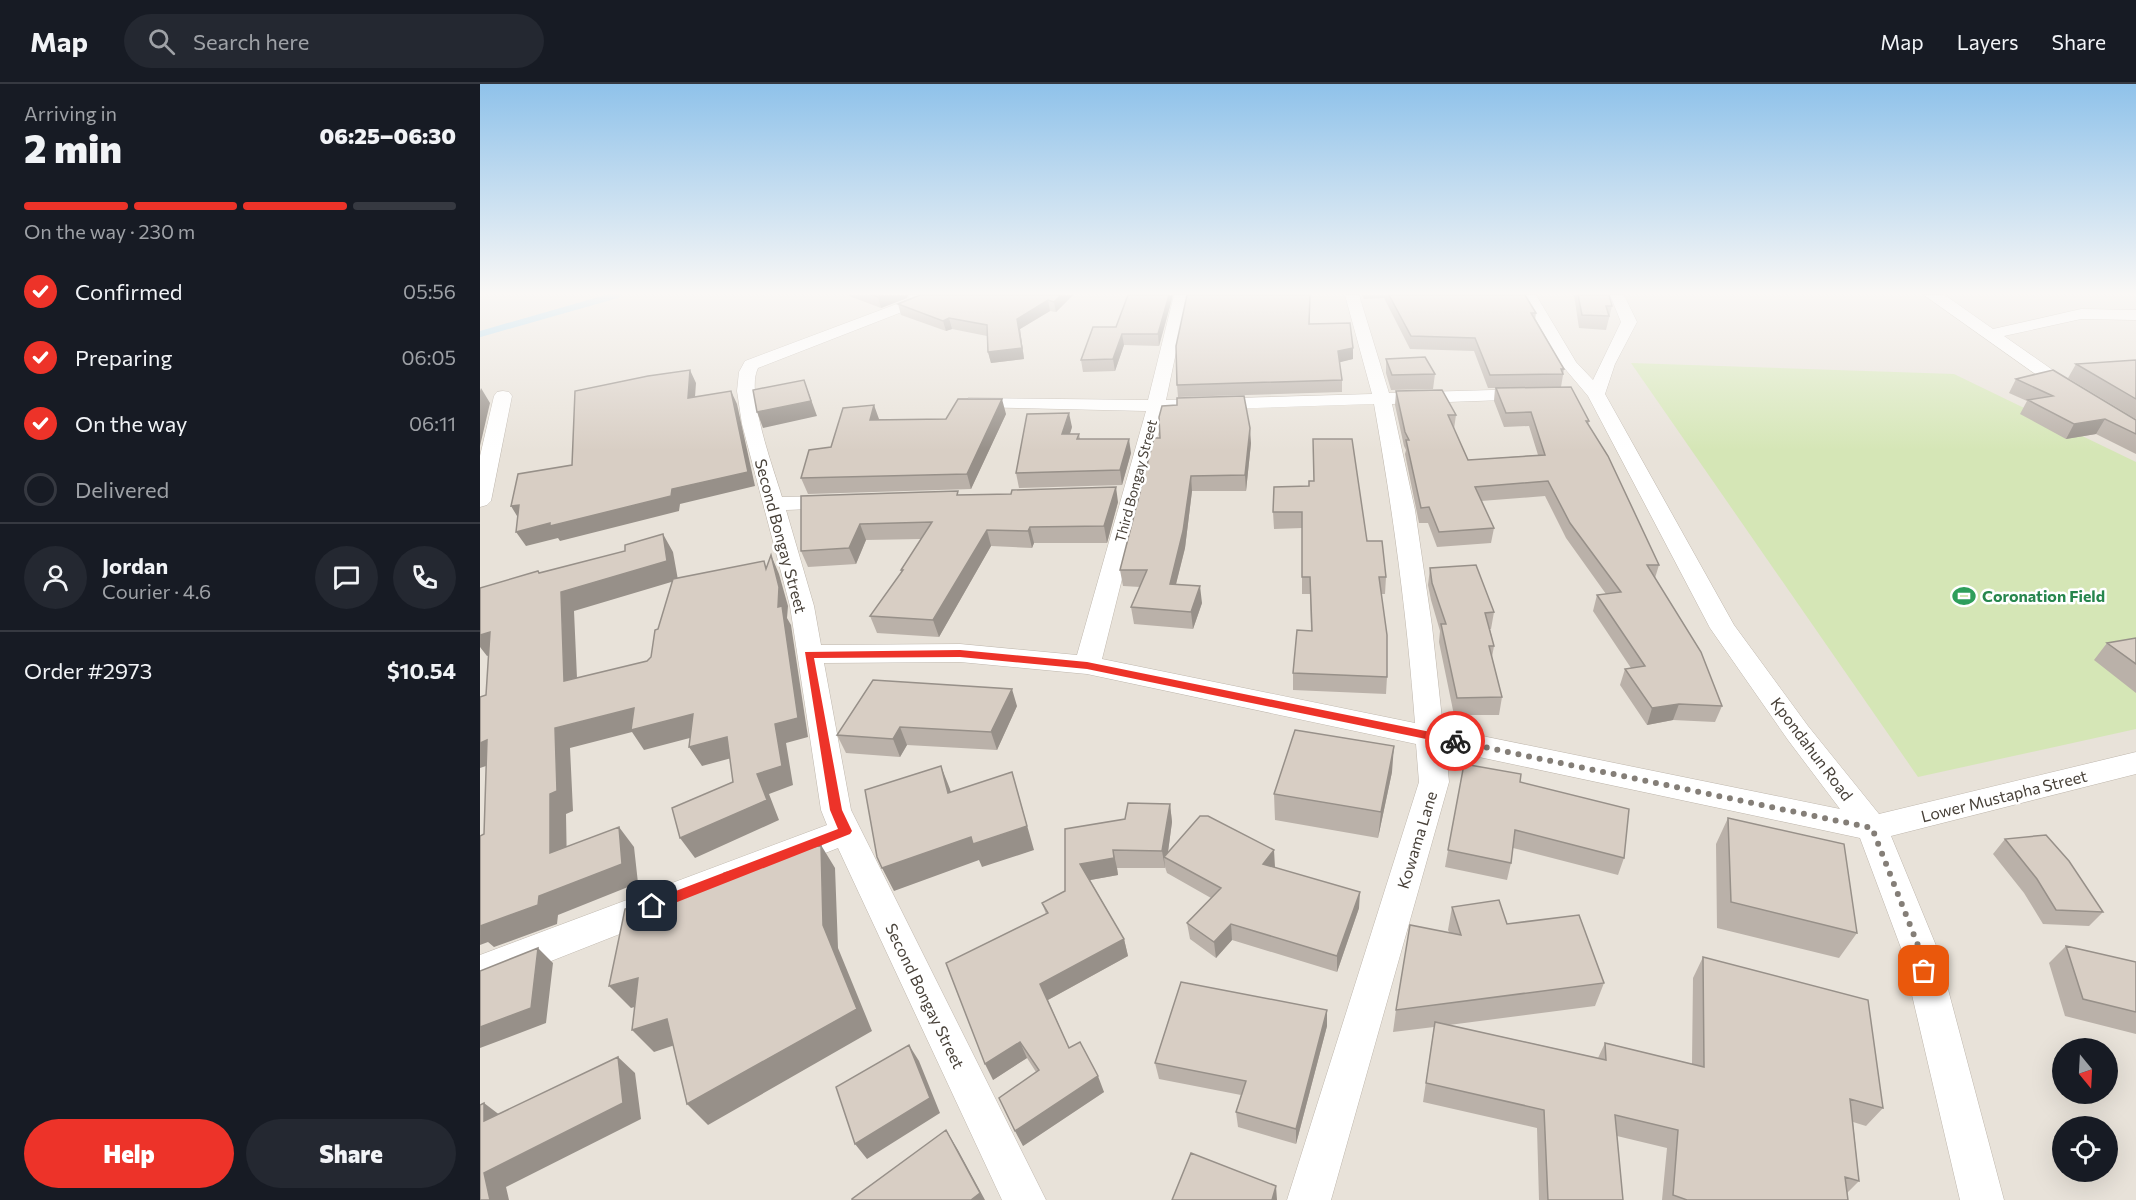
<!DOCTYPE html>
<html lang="en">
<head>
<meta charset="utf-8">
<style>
	body { margin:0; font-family:Commissioner,sans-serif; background:#242831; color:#f1f3f6; height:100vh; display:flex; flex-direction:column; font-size:22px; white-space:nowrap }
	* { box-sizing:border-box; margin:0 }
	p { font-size:20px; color:#9ea1a6 }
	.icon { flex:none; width:33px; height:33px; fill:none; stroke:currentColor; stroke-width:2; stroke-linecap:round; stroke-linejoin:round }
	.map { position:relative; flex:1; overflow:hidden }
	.details { display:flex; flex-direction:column; background:#171b24; width:480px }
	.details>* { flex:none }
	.needle { width:39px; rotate:162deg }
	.fabs { position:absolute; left:1572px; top:954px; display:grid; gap:12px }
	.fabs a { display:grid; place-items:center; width:66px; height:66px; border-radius:50%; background:#171b24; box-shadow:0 6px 24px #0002; font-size:30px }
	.pin { position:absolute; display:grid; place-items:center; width:51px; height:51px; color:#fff; margin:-26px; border-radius:12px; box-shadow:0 3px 9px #0006 }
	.courier { position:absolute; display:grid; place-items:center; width:60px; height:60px; margin:-30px; border:4px solid #ed3329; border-radius:50%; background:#fff; color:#222; box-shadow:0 2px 8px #0007 }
	.head em { font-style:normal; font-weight:800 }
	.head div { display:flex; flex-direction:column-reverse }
	.head { display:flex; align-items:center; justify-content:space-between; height:102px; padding:0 24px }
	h1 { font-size:39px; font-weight:800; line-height:45px }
	.bar { display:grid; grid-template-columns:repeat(4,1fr); gap:9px 6px; align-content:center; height:72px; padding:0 24px }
	.bar i { height:8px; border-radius:4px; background:#363941 }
	.bar .selected { background:#ed3329 }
	.bar p { grid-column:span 4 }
	.line { display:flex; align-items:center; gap:15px; padding:0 24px; border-top:2px solid #363941 }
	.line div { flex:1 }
	.round { display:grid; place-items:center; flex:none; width:63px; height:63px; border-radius:32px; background:#242831 }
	ol { padding:0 24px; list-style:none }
	li { display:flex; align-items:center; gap:18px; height:66px }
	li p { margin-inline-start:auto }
	li .icon { padding:6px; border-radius:50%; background:#ed3329; color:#fff; stroke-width:4 }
	li:last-child { color:#9ea1a6 }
	li i { width:33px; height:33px; border:3px solid #363941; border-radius:50% }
	.action { display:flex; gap:12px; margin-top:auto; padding:12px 24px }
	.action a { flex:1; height:69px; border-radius:36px; background:#ed3329; color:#fff; font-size:24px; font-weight:800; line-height:69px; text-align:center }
	.action a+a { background:#242831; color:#f1f3f6 }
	header { display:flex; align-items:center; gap:36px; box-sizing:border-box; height:84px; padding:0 30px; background:#171b24; border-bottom:2px solid #363941 }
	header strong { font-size:28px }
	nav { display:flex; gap:33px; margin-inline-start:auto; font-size:21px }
	.search { width:420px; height:54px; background:#242831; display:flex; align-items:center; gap:15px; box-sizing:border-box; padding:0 21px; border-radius:33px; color:#9ea1a6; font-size:22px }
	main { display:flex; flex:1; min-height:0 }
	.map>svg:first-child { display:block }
</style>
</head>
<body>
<header>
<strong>Map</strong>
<div class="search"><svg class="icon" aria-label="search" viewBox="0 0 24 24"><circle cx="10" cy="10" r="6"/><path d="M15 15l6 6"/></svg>Search here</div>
<nav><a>Map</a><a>Layers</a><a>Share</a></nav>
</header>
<main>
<section class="details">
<div class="head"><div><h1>2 min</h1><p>Arriving in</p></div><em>06:25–06:30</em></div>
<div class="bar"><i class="selected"></i><i class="selected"></i><i class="selected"></i><i></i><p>On the way · 230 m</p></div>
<ol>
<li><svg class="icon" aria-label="check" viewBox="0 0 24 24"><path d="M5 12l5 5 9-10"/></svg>Confirmed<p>05:56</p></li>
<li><svg class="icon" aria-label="check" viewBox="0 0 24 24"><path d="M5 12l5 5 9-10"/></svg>Preparing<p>06:05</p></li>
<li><svg class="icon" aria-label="check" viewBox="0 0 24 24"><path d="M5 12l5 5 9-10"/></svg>On the way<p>06:11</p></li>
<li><i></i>Delivered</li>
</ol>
<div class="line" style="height:108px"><a class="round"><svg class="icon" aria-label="person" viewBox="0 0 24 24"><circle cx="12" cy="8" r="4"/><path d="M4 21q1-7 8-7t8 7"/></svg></a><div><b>Jordan</b><p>Courier · 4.6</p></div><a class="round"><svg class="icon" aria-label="chat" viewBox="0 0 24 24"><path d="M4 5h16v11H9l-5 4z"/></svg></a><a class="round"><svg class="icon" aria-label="phone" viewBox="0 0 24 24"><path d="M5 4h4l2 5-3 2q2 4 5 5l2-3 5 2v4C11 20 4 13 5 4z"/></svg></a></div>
<div class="line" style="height:78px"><div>Order #2973</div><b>$10.54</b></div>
<div class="action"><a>Help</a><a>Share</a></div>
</section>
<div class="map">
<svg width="1656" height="1116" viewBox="0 0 1656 1116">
	<rect width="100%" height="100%" fill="#f4f0eb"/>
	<path fill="#e8e2d9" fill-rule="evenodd" d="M0,211H1656V1116H0ZM1582,964H1628V1010H1582ZM1582,1042H1628V1088H1582Z"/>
	<path fill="#d5e6b6" d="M1151,279L1474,290L1656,378V645L1438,693Z"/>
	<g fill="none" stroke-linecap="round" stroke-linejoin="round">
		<path stroke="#abd8ed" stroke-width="6" d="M0,250L137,211"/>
		<g stroke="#bfb7ad" stroke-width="1">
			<path id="street" d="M428,211H443L445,214L440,221L278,284C265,309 294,386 302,413L356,412L363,414L367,418L363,422L356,424L306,426L334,522L341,561L480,560L597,571L666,327L494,323L488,322L485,318L488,314L668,316L694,211H708L686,316L892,310L865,211H879L909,309L1050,305L1056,306L1059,310L1056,314L1050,315L912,320L935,426L952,542L963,644L1360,725L1308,656L1230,544L1108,312L1081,280L1042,211H1056L1096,278L1113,296L1141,238L1130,211H1144L1157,238L1135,280L1125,310L1254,541L1328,642L1399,730L1656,668V690L1411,752L1457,864L1524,1116H1480L1421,864L1380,754L966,666L969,698L851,1116H807L939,698L936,660L607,590L480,578L344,579L371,726L566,1116H522L358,764L0,905V871L347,741L341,726L310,522L262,340L257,307L259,288L265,277L430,215ZM894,320C913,427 927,531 935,639L622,575L684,327Z
				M1444,211H1463L1469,214L1513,245L1601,225L1656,226V236L1601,235L1524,252L1597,303L1600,307L1597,311H1585Z
				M23,307L29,308L32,312L11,417L7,421L0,423V372L14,312L17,308Z"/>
		</g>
		<use href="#street" fill="#fff" fill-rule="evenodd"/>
	</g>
	<path fill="#bab1a9" d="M369,211H428L427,214L401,224L369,212Z
		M593,211L576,228L570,227L540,245L544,275L511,279L508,268L507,252L472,245L466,247L421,231L418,220L439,212Z
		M693,211L679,262L644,261L635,287L603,288L601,276L636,243Z
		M882,211H1045L1056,229L1055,236L1084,285L1081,303L1109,337L1108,341L1179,481L1175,494L1242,622L1235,638L1193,636L1167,641L1140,601L1145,585L1151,584L1113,527L1117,511L1126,510L1086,454L1065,412L1001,417L1014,444L1011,459L957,463L948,439H939L925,370L926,366L924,362L915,321L916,307L976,331L974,345L988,376L1058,371L1049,342L1024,343L1014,317L1015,304H1008L994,267L930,265L904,214L884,215Z
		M1094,211H1129L1132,222L1126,246L1099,244Z
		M829,240L873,264V275L859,278L862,296V308L698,313L697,301Z
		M906,275L955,290L953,305L911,306L906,289Z
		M1656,276V335L1588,294L1596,280Z
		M1536,295L1656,336V370L1616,350L1586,355L1540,330L1547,317L1529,309Z
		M526,330L491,405L328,410L321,394L351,363L399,335H466Z
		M592,343L590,350H599L600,355L651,369L642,401L539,404L536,389Z
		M680,354L771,359L766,407H712L705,464L696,500L722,519L713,545L654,540L651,523L660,503L643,502L640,486Z
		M833,355L906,493L905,510H901L907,593L906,610L813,606V589L831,547L830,510H822V444L794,445L793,428L829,402L834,397Z
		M479,411L638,418L627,459H554L552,464L511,462L459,553L397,549L390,532L422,488L421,486L441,455L386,456L376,480L328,483L321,467V412Z
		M950,484L1014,528L1011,545H1010L1014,562L1012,573L1022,613L1019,631H974L959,558L960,547L951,516L948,501Z
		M1656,554V609L1614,576L1627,559Z
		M537,622L517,666L427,661L420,673L366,669L357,651Z
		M984,680L1040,698L1144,774L1138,791L1033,764L1031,779L1027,796L965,783Z
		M912,688L898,754L795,736L794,710Z
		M690,720L692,738L688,768L795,783L879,824L857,888L752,856L736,874L710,855L707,839L731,814L687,789L685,783V784H637L638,791L610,796L644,855L648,872L568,916L589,964L624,1008L543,1062L556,988L547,974L513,996L566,830L562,819L585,807L645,735Z
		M1248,734L1377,849L1359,874L1237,844L1236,760Z
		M1525,755L1623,828L1609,842L1563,840L1544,809L1513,770Z
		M972,823L1027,840L1124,899L1115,922L969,941L1118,974L1125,959L1212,980L1213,894L1223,873L1403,1024L1386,1042L1373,1038L1379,1097L1367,1109L1368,1116H1182L1187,1064L1137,1052L1143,1116H1059L1057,1044L943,1018L954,943L913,948L916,926L969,848L968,846Z
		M1586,862L1656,878V950L1585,932L1569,879Z
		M847,926V942L816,1060L758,1043L756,1028L761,1011L679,995L675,979Z"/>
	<path fill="#979089" d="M404,211H428L427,214L401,224L398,213Z
		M581,211H593L576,228L574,218Z
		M689,211H693L679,262L678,250Z
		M568,216L570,227L540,245L544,275L511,279L508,268L537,235Z
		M469,234L472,245L466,247L463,237Z
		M642,250L644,261L635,287L633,275Z
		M873,264V275L857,279L858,267Z
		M210,286L216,299L214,327L208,314Z
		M324,296L337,332L283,344L277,328Z
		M1,304L10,319L0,362V307Z
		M251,307L257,320L275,402L200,420L199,427L80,457L78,454L46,462L36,448L192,405Z
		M522,315L526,330L491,405L487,390Z
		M394,321L399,335L395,351L390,336Z
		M589,329L592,343L585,364L582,350Z
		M1625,335L1616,350L1586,355L1594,340Z
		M770,344L771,359L766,407L765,391Z
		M649,355L651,369L642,401L640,386Z
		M711,392L712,407L705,464L692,516L690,500Z
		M636,403L638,418L627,459L624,442Z
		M39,421L40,437L31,422Z
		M380,440L386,456L376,480L369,464Z
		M550,443L554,459L552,464L548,447Z
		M507,446L511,462L459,553L453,536Z
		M183,450L193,468L198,496L94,527L98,617L84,597L81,508Z
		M291,471L299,490L308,522L307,534L311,541L328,653L306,659L313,701L289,710L299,736L215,774L200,754L277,690L295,640L298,523Z
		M720,502L722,519L713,545L711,528Z
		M10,548L24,567L7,572L0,563V551Z
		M532,605L537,622L517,666L511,648Z
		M1199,620L1193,636L1167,641L1172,624Z
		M154,624L213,630L225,650L164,666L152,648L90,664L93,727L86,730L87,788L70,769V710L75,644Z
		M420,643L427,661L420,673L413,655Z
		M247,653L259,672L222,682L209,663Z
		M7,656L24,676L0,684V659Z
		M914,662L912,688L898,754L901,728Z
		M461,682L470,705L477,732L468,709Z
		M532,688L554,766L502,783L499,776L414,807L402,784Z
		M690,720L692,738L687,775L684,773L685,784L682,767Z
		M139,743L154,763L158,799L78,831L77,840L14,863L8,858L0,861V841L59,812Z
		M341,761L355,784L358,864L392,947L228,1041L207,1020L343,841Z
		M633,766L637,784L638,791L605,797L600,780Z
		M794,766L795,783L784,797L783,780Z
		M880,808L879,824L857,888V872Z
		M751,840L752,856L736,874L734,858Z
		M644,855L648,872L566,917L560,900Z
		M58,864L73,879L66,939L0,964V943Z
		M158,894L178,916L151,924L129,902Z
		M847,926V942L816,1060V1045Z
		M187,935L207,957L174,968L152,946Z
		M540,958L547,974L513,996L505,980Z
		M429,961L439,977L460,1029L387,1075L375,1060Z
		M138,973L155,989L161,1035L26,1103L29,1116H10L4,1089Z
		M618,992L624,1008L543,1062L535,1047Z
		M4,1019L25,1035L4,1037Z
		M466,1046L478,1066L505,1116H491Z
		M796,1102L797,1116H792Z"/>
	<path fill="#d8cec4" stroke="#979089" stroke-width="1.5" d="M391,211H404L398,213Z
		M440,211H581L574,218L568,216L537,235L542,264L508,268L507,241L469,234L463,237L418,220Z
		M648,211H689L678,250H642L633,275L601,276L613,243H636Z
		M707,211H830L829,240L870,239L873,264L858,267L862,296L697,301L696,262Z
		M909,211H1045L1056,229H1051L1084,285H1081L1083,290L1010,291L995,254L931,252Z
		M1098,211H1129L1132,222H1126L1129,232L1102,231Z
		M945,273L955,290L912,291L906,275Z
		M1656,276V315L1596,280Z
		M210,286L208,314L251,307L268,388L192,405L191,412L70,442V439L36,448L39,421L31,422L38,390L92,381L95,307L168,292Z
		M1573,286L1656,336V350L1625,335L1594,340L1548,316L1573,312L1536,295Z
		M324,296L331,317L277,328L273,306Z
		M1091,303L1109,337H1106L1128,372L1179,481H1167L1221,568L1242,622L1199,620L1172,624L1145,585L1165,582L1117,511L1141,508L1090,439L1068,397L995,403L1014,444L959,448L949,423L941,424L926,356H929L925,348L916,307L962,306L976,331H968L988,376L1065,371L1051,328L1026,329L1016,304Z
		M764,312L770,344L765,391L711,392L703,447L690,500L720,502L711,528L651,523L667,486H640L674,354H680L679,333L682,322L697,321V314Z
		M478,315H522L487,390L321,394L329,366L351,363L363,324L394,321L390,336L466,335Z
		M589,329L582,350H599L597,355H649L640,386L536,389L547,330Z
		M833,355H872L887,457H902L906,493H899L907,551V593L813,589L817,546L832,547L830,493H822V428H793L794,403L829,402V397H834Z
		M636,403L624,442L550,443L548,447L507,446L453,536L390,532L423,486H421L452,438L380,440L369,464L321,467V412L478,407L477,411L531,410L532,406Z
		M183,450L187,477L81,508L84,597L167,577L171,573L175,546L178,545L193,495L284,477L286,485L291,471L299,503L298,523L302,522L318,634L295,640L302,682L277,690L287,716L200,754L192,724L253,698L247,653L209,663L213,630L151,646L154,624L75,644L77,707L70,710V769L139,743L142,780L59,812L58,821L0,842V752L4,750L7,656L0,659V613L6,611L10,548L0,551V504L58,487L59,489L145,467V461Z
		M996,481L1014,528L1005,529L1014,562H1009L1022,613L977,614L961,540H966L952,499L950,484Z
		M1656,554V580L1627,559Z
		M393,596L532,605L511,648L420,643L413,655L357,651Z
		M815,646L914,662L901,728L794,710Z
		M984,680L1041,690L1040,698L1149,725L1144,774L1035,746L1031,779L968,766Z
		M461,682L468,709L532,688L547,742L493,760L491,753L402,784L397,773L385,706Z
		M648,719L690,720L682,767L633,766L634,774L600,780L644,855L560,900L589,964L600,958L618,992L535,1047L519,1014L559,986L540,958L505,980L466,879L568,829L562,819L585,807V745L645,735Z
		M720,732H728L794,766L783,780L880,808L857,872L751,840L734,858L707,839L741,804L684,773Z
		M1248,734L1364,760L1377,849L1251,818Z
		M1566,751L1589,777L1623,828L1576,826L1557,795L1525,755Z
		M341,761L343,841L377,925L207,1020L187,935L152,946L158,894L129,902L145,825L243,797L244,789Z
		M1019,816L1027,840L1099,831L1124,899L916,926L930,841L981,851L972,823Z
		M1586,862L1656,878V928L1603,915Z
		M58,864L51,924L0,943V887Z
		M1223,873L1388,916L1403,1024L1370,1015L1379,1097L1365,1093L1368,1116H1207L1193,1111L1198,1046L1135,1031L1143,1116H1068L1064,1026L946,999L955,938L1126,976L1125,959L1224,983Z
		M701,898L847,926L816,1045L756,1028L766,997L675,979Z
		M429,961L450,1014L375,1060L356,1003Z
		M138,973L143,1019L4,1089L10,1116H0V1021L4,1019V1037Z
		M466,1046L500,1109L491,1116H372V1115Z
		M711,1069L796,1102L792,1116H692Z"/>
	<linearGradient id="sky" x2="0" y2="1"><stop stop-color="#8fc2ea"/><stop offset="0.57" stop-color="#faf8f6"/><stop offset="1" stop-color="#faf8f6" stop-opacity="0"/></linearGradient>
	<rect width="1656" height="367" fill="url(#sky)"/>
	<path fill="#ed3329" d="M480,566L607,578L975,653L980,657L975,661L607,585L480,573L334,574L362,726L372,747L370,750L177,826H167L166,822L167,818L358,745L350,726L325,568Z"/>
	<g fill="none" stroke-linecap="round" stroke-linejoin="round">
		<path stroke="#847e77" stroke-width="6" stroke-dasharray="0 10.8" d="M975,657L1392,744L1439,864L1444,887"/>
	</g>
	<defs>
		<g id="stadium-bare" transform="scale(1.8)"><path d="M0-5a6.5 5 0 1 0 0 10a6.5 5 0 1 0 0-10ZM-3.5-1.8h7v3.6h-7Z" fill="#2e9e5b" stroke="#fff" stroke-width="2.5" paint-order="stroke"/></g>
	</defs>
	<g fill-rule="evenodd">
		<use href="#stadium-bare" x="1484" y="512"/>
	</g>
	<g text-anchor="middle" stroke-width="5" stroke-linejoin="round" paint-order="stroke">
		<g font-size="14" fill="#484139" stroke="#fff">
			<text transform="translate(656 397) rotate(-75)" y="5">Third Bongay Street</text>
		</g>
		<g font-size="16" fill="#484139" stroke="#fff">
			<text transform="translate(301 452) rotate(75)" y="6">Second Bongay Street</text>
			<text transform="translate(1332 665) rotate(53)" y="6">Kpondahun Road</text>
			<text transform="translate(1524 712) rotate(-14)" y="6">Lower Mustapha Street</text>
			<text transform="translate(937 756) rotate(-73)" y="6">Kowama Lane</text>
			<text transform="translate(445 912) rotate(64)" y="6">Second Bongay Street</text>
		</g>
		<g font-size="16" font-weight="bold" fill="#27864d" stroke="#fff" text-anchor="start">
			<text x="1502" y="518">Coronation Field</text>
		</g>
	</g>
</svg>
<div class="fabs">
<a><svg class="needle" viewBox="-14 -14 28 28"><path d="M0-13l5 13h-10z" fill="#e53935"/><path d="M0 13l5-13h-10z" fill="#9ea1a6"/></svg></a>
<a><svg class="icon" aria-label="locate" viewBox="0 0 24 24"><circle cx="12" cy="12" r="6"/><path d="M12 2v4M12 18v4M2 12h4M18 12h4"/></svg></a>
</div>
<div class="pin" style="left:1444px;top:887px;background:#ea580c"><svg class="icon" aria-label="bag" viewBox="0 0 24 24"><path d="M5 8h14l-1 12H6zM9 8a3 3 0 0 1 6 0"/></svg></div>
<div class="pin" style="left:172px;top:822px;background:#1f2937"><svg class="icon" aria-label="home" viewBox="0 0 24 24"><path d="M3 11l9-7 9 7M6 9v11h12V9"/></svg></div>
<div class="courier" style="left:975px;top:657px"><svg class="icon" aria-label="bike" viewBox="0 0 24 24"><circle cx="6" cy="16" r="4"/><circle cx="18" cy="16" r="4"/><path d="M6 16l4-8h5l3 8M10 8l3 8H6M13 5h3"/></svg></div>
</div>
</main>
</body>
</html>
